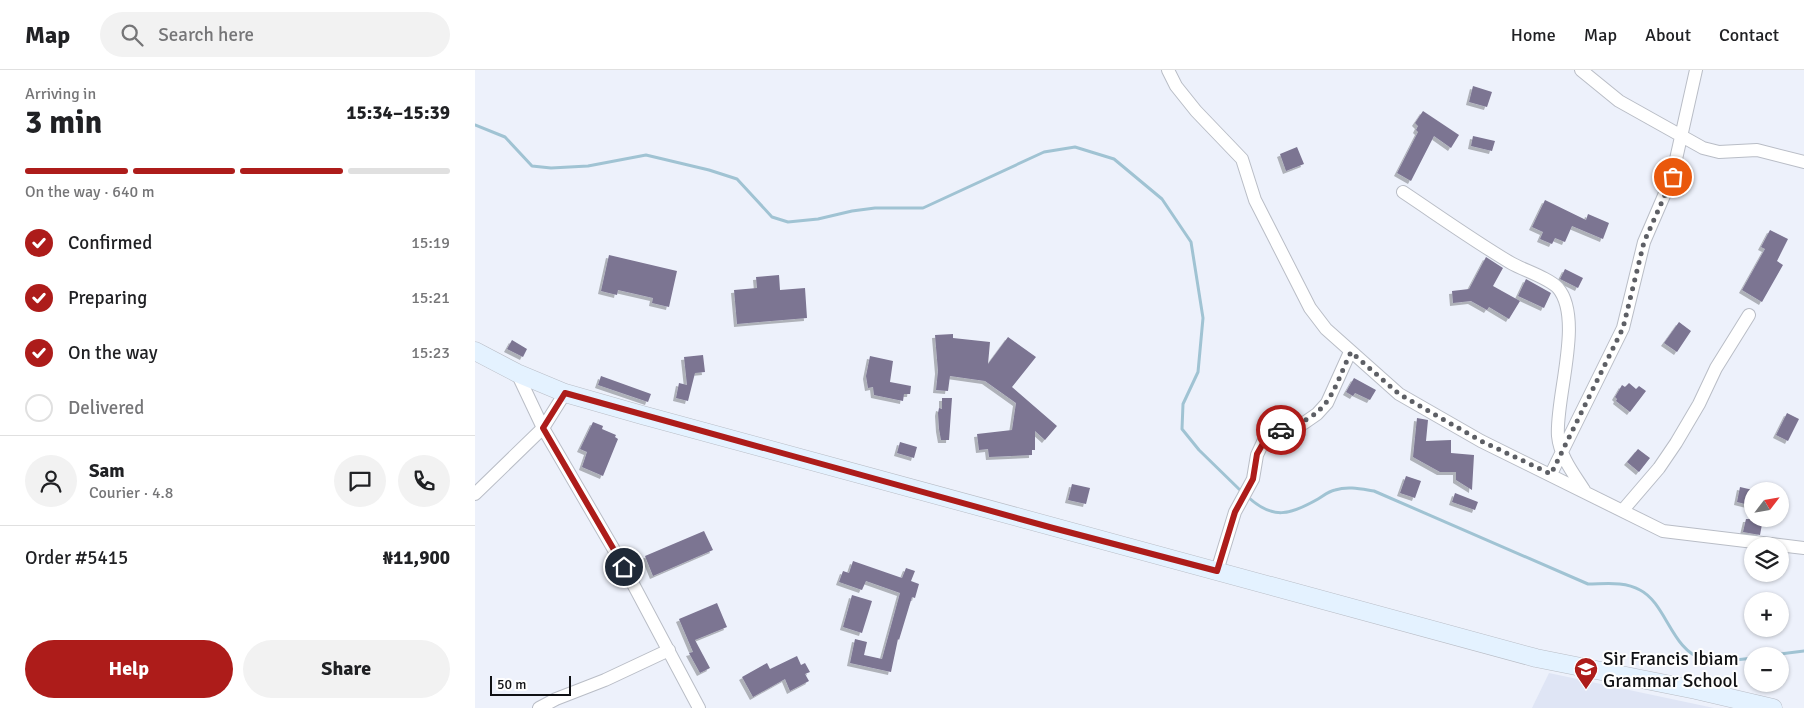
<!DOCTYPE html>
<html lang="en">
<head>
<meta charset="utf-8">
<style>
	body { margin:0; font-family:Signika,sans-serif; background:#f2f2f2; color:#202124; height:100vh; display:flex; flex-direction:column; font-size:19px; white-space:nowrap }
	* { box-sizing:border-box; margin:0 }
	p { font-size:16px; color:#757577 }
	.icon { flex:none; width:28px; height:28px; fill:none; stroke:currentColor; stroke-width:2; stroke-linecap:round; stroke-linejoin:round }
	.map { position:relative; flex:1; overflow:hidden }
	.drawer { display:flex; flex-direction:column; background:#fff; width:475px }
	.drawer>* { flex:none }
	.needle { width:32px; rotate:59deg }
	.tools { position:absolute; left:1269px; top:412px; display:grid; gap:10px }
	.tools a { display:grid; place-items:center; width:45px; height:45px; border-radius:50%; background:#fff; box-shadow:0 1px 4px #0004; font-size:25px }
	.scale { position:absolute; left:15px; bottom:12px; width:81px; box-sizing:border-box; padding-left:5px; border:2px solid #101114; border-top:0; font-size:14px; line-height:18px; white-space:nowrap; color:#101114; -webkit-text-stroke:4px #fefefe; paint-order:stroke }
	.pin { position:absolute; display:grid; place-items:center; width:42px; height:42px; color:#fff; margin:-21px; border:2px solid #fff; border-radius:50%; box-shadow:0 1px 5px #0007 }
	.courier { position:absolute; display:grid; place-items:center; width:50px; height:50px; margin:-25px; border:4px solid #ad1c1a; border-radius:50%; background:#fff; color:#222; box-shadow:0 1px 6px #0007 }
	.headline em { font-style:normal; font-weight:800 }
	.headline div { display:flex; flex-direction:column-reverse }
	.headline { display:flex; align-items:center; justify-content:space-between; height:85px; padding:0 25px }
	h1 { font-size:32px; font-weight:800; line-height:38px }
	.bar { display:grid; grid-template-columns:repeat(4,1fr); gap:8px 5px; align-content:center; height:60px; padding:0 25px }
	.bar i { height:6px; border-radius:4px; background:#e0e0e0 }
	.bar .on { background:#ad1c1a }
	.bar p { grid-column:span 4 }
	.line { display:flex; align-items:center; gap:12px; padding:0 25px; border-top:1px solid #e0e0e0 }
	.line div { flex:1 }
	.round { display:grid; place-items:center; flex:none; width:52px; height:52px; border-radius:26px; background:#f2f2f2 }
	ol { padding:0 25px; list-style:none }
	li { display:flex; align-items:center; gap:15px; height:55px }
	li p { margin-inline-start:auto }
	li .icon { padding:5px; border-radius:50%; background:#ad1c1a; color:#fff; stroke-width:4 }
	li:last-child { color:#757577 }
	li i { width:28px; height:28px; border:2px solid #e0e0e0; border-radius:50% }
	.action { display:flex; gap:10px; margin-top:auto; padding:10px 25px }
	.action a { flex:1; height:58px; border-radius:30px; background:#ad1c1a; color:#fff; font-size:20px; font-weight:800; line-height:58px; text-align:center }
	.action a+a { background:#f2f2f2; color:#202124 }
	header { display:flex; align-items:center; gap:30px; box-sizing:border-box; height:70px; padding:0 25px; background:#fff; border-bottom:1px solid #e0e0e0 }
	header strong { font-size:24px }
	nav { display:flex; gap:28px; margin-inline-start:auto; font-size:18px }
	.search { width:350px; height:45px; background:#f2f2f2; display:flex; align-items:center; gap:12px; box-sizing:border-box; padding:0 18px; border-radius:28px; color:#757577; font-size:19px }
	main { display:flex; flex:1; min-height:0 }
	.map>svg:first-child { display:block }
</style>
</head>
<body>
<header>
<strong>Map</strong>
<div class="search"><svg class="icon" aria-label="search" viewBox="0 0 24 24"><circle cx="10" cy="10" r="6"/><path d="M15 15l6 6"/></svg>Search here</div>
<nav><a>Home</a><a>Map</a><a>About</a><a>Contact</a></nav>
</header>
<main>
<section class="drawer">
<div class="headline"><div><h1>3 min</h1><p>Arriving in</p></div><em>15:34–15:39</em></div>
<div class="bar"><i class="on"></i><i class="on"></i><i class="on"></i><i></i><p>On the way · 640 m</p></div>
<ol>
<li><svg class="icon" aria-label="check" viewBox="0 0 24 24"><path d="M5 12l5 5 9-10"/></svg>Confirmed<p>15:19</p></li>
<li><svg class="icon" aria-label="check" viewBox="0 0 24 24"><path d="M5 12l5 5 9-10"/></svg>Preparing<p>15:21</p></li>
<li><svg class="icon" aria-label="check" viewBox="0 0 24 24"><path d="M5 12l5 5 9-10"/></svg>On the way<p>15:23</p></li>
<li><i></i>Delivered</li>
</ol>
<div class="line" style="height:90px"><a class="round"><svg class="icon" aria-label="person" viewBox="0 0 24 24"><circle cx="12" cy="8" r="4"/><path d="M4 21q1-7 8-7t8 7"/></svg></a><div><b>Sam</b><p>Courier · 4.8</p></div><a class="round"><svg class="icon" aria-label="chat" viewBox="0 0 24 24"><path d="M4 5h16v11H9l-5 4z"/></svg></a><a class="round"><svg class="icon" aria-label="phone" viewBox="0 0 24 24"><path d="M5 4h4l2 5-3 2q2 4 5 5l2-3 5 2v4C11 20 4 13 5 4z"/></svg></a></div>
<div class="line" style="height:65px"><div>Order #5415</div><b>₦11,900</b></div>
<div class="action"><a>Help</a><a>Share</a></div>
</section>
<div class="map">
<svg width="1329" height="638" viewBox="0 0 1329 638">
	<defs>
		<filter id="shadow"><feDropShadow dx="-3" dy="3" stdDeviation="0" flood-color="#0004"/></filter>
	</defs>
	<rect width="100%" height="100%" fill="#edf1fb"/>
	<path fill="#dfe5f5" d="M1074,603L1239,638H1057Z"/>
	<g fill="none" stroke-linecap="round" stroke-linejoin="round">
		<path stroke="#a0c3d3" stroke-width="3" d="M0,55L30,67L57,96L76,98L113,96L171,85L234,100L262,109L297,147L313,152L343,149L377,141L400,138H448L569,82L600,77L639,89L687,129L716,172L728,248L723,302L708,334L707,359L724,380L766,421
			M773,427C798,450 815,445 843,429C848,426 854,421 860,420C873,416 886,419 899,421L1113,514C1130,514 1149,511 1165,520C1191,533 1197,581 1228,589C1244,593 1261,590 1278,588
			M1289,586L1329,581"/>
	</g>
	<path fill="#7c7592" filter="url(#shadow)" d="M998,16L1017,22L1012,37L994,32Z
		M948,41L984,65L976,78L959,66L936,111L922,103L943,62L941,60L943,56L940,53Z
		M998,66L1020,71L1017,81L996,76Z
		M822,77L829,94L811,101L805,84Z
		M1070,130L1111,150L1113,144L1134,153L1128,169L1097,156L1090,172L1080,168L1077,174L1065,169L1068,162L1057,157Z
		M1295,160L1313,169L1302,191L1308,195L1287,232L1267,220L1290,179L1286,177Z
		M134,185L202,201L194,237L177,233L178,228L143,220L142,225L126,221Z
		M1011,187L1028,198L1018,216L1045,231L1034,249L1014,237L1012,240L996,231L978,233L977,221L994,219Z
		M1090,199L1108,208L1103,218L1085,209Z
		M304,205L305,220L330,218L332,248L262,254L259,220L282,218L281,207Z
		M1051,209L1076,223L1069,238L1043,226Z
		M1204,252L1216,261L1202,282L1189,273Z
		M478,264V268L515,272L513,294L533,267L561,287L537,317L582,356L570,370L560,361V380H557V385L514,387L513,379L504,380L502,364L537,360L541,333L510,311L475,306L473,321L461,320L463,301L460,265Z
		M37,270L52,279L48,287L32,279Z
		M228,285L230,302L220,303L213,331L201,328L204,313L212,315L209,287Z
		M395,286L418,291L415,312L436,316L435,324H429L428,331L399,325L398,317L393,318L391,306Z
		M126,306L176,324L173,332L123,315Z
		M879,308L901,320L895,330L880,323L878,326L871,322Z
		M1154,313L1161,319L1164,316L1171,321L1155,342L1141,331L1142,329L1140,327L1147,315L1150,317Z
		M467,328H477L474,370H466L464,359L463,343L464,338L467,339Z
		M1312,343L1324,349L1313,371L1301,365Z
		M942,348L953,350L951,371L976,370V383L999,385L997,420L981,410V402H965L938,387Z
		M118,352L128,356L127,359L141,365L140,367L143,369L128,406L107,397L112,382L105,379Z
		M425,372L442,377L439,388L422,383Z
		M1163,379L1175,388L1164,402L1152,392Z
		M931,406L946,411L940,428L925,423Z
		M597,414L615,418L611,434L593,430Z
		M1265,417L1278,420V436L1262,432Z
		M980,423L1003,432L1000,440L977,432Z
		M1271,449H1288L1285,465L1268,462Z
		M229,461L238,480L178,506L170,486Z
		M378,491L427,508L431,498L440,501L436,511L444,514L440,528L437,527L424,570L423,569L416,602L375,593L380,569L392,572L389,585L407,589L425,523L391,511L387,520L364,512L368,501L374,503Z
		M377,525L397,531L387,563L368,557Z
		M242,533L252,557L220,570L235,598L225,603L214,583L218,582L204,549Z
		M322,586L326,595L330,593L335,602L330,604L334,611L315,621L310,609L278,627L267,607L292,593L295,599Z"/>
	<g fill="none" stroke-linecap="round" stroke-linejoin="round">
		<g stroke="#b9bdc6" stroke-width="14">
			<path id="minor" d="M693,0L701,16L721,41L767,89L780,130L835,238L851,259L924,324L1006,371L1188,461L1329,478
				M1106,0L1144,31L1228,78L1244,82L1282,80L1329,92
				M928,122C964,146 999,171 1036,193C1048,200 1074,208 1083,218C1109,249 1080,329 1083,366C1085,387 1099,404 1109,420
				M42,303L68,358L149,497L224,638
				M1076,404L1148,258L1169,172L1197,107L1221,0
				M0,424L68,358L90,323
				M1148,440L1184,398L1201,373L1224,334L1241,298L1274,245
				M742,501L760,442L778,409L782,385L789,370L804,361L829,353L842,344L852,333L875,282
				M64,638L81,629L130,610L194,580"/>
		</g>
		<g stroke="#b9bdc6" stroke-width="19">
			<path id="secondary" d="M0,281L42,303L90,323L167,345L1061,588L1221,620L1298,638"/>
		</g>
		<use href="#minor" stroke="#fff" stroke-width="12"/>
		<use href="#secondary" stroke="#e4f2ff" stroke-width="18"/>
	</g>
	<g fill="none" stroke-linecap="round" stroke-linejoin="round">
		<path stroke="#5d5f65" stroke-width="5" stroke-dasharray="0 9" d="M806,360C856,344 855,326 876,282L924,324L1006,371L1076,404L1148,258L1169,172L1198,107"/>
		<path stroke="#ad1c1a" stroke-width="6" d="M149,497L68,358L90,323L578,458L742,501L760,442L778,409L782,384L790,370L806,360"/>
	</g>
	<defs>
		<g id="university-pin" transform="scale(1.25)"><path d="M0 17L-7.5 6A9.5 9.5 0 1 1 7.5 6Z" fill="#ad1c1a" stroke="#fefefe"/><path d="M0-5L7-2L0 1L-7-2ZM-4 1L0 2.5L4 1V4Q0 6-4 4Z" fill="#fff"/></g>
	</defs>
	<g fill-rule="evenodd">
		<use href="#university-pin" x="1111" y="599"/>
	</g>
	<g text-anchor="middle" stroke-width="4" stroke-linejoin="round" paint-order="stroke">
		<g font-size="19" fill="#101114" stroke="#fefefe" text-anchor="start">
			<text x="1128" y="595">Sir Francis Ibiam<tspan x="1128" dy="22">Grammar School</tspan></text>
		</g>
	</g>
</svg>
<div class="tools">
<a><svg class="needle" viewBox="-14 -14 28 28"><path d="M0-13l5 13h-10z" fill="#e53935"/><path d="M0 13l5-13h-10z" fill="#757577"/></svg></a>
<a><svg class="icon" aria-label="layers" viewBox="0 0 24 24"><path d="M12 4l9 5-9 5-9-5zM3 14l9 5 9-5"/></svg></a>
<a>+</a>
<a>−</a>
</div>
<div class="scale">50 m</div>
<div class="pin" style="left:1198px;top:107px;background:#ea580c"><svg class="icon" aria-label="bag" viewBox="0 0 24 24"><path d="M5 8h14l-1 12H6zM9 8a3 3 0 0 1 6 0"/></svg></div>
<div class="pin" style="left:149px;top:497px;background:#1f2937"><svg class="icon" aria-label="home" viewBox="0 0 24 24"><path d="M3 11l9-7 9 7M6 9v11h12V9"/></svg></div>
<div class="courier" style="left:806px;top:360px"><svg class="icon" aria-label="car" viewBox="0 0 24 24"><path d="M5 17H2v-5l4-1 3-4h7l3 4 3 1v5h-3M9 17h6M6 11h13"/><circle cx="7" cy="17" r="2"/><circle cx="17" cy="17" r="2"/></svg></div>
</div>
</main>
</body>
</html>
